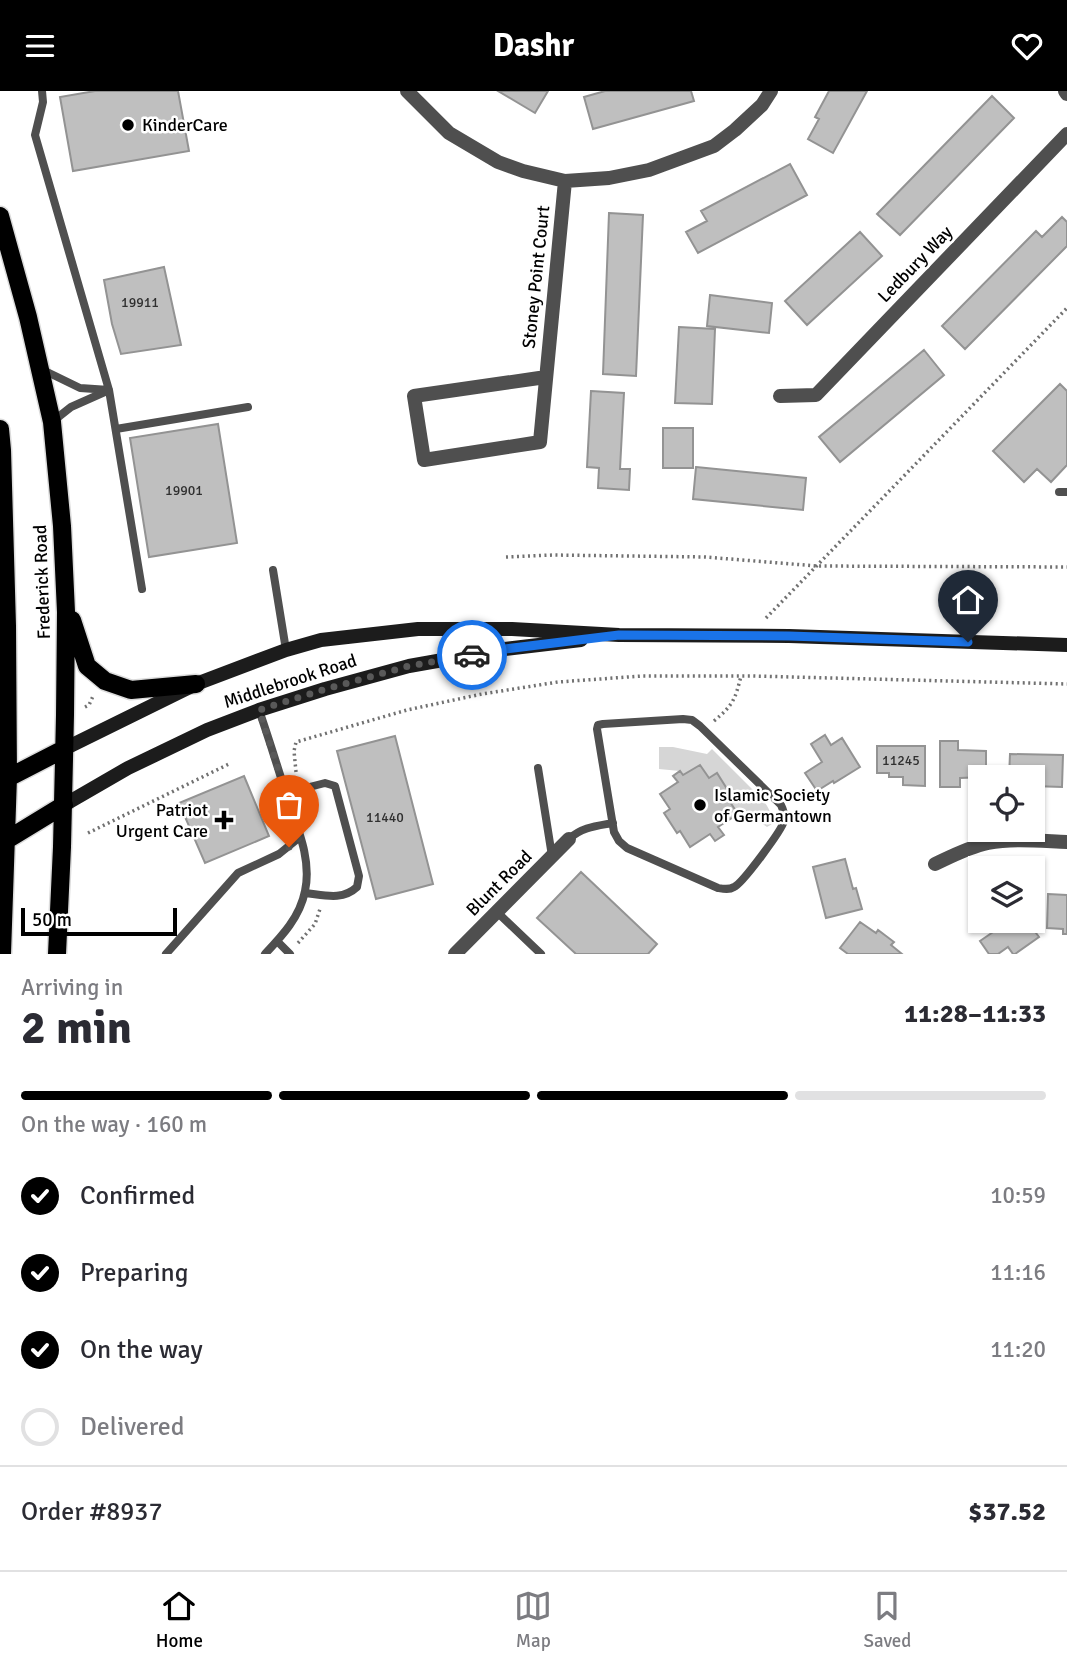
<!DOCTYPE html>
<html lang="en">
<head>
<meta charset="utf-8">
<style>
	body { margin:0; font-family:Signika,sans-serif; background:#f2f2f3; color:#2b2b33; height:100vh; display:flex; flex-direction:column; font-size:26px; white-space:nowrap }
	* { box-sizing:border-box; margin:0 }
	p { font-size:23px; color:#7c7c81 }
	.icon { flex:none; width:38px; height:38px; fill:none; stroke:currentColor; stroke-width:2; stroke-linecap:round; stroke-linejoin:round }
	.map { position:relative; height:863px; overflow:hidden }
	.drawer { display:flex; flex-direction:column; background:#fff; flex:1 }
	.drawer>* { flex:none }
	.fabs { position:absolute; left:968px; top:674px; display:grid; gap:14px }
	.fabs a { display:grid; place-items:center; width:77px; height:77px; border-radius:0px; background:#fff; box-shadow:0 2px 5px #0004; font-size:35px }
	.scale { position:absolute; left:21px; bottom:18px; width:156px; box-sizing:border-box; padding-left:7px; border:4px solid #000; border-top:0; font-size:19px; line-height:24px; white-space:nowrap; color:#000; -webkit-text-stroke:5px #fff; paint-order:stroke }
	.pin { position:absolute; display:grid; place-items:center; width:60px; height:60px; color:#fff; margin:-72px -30px; border-radius:50% 50% 50% 0; rotate:-45deg; box-shadow:0 0 7px #0007 }
	.pin .icon { rotate:45deg }
	.courier { position:absolute; display:grid; place-items:center; width:70px; height:70px; margin:-35px; border:5px solid #1a73e8; border-radius:50%; background:#fff; color:#222; box-shadow:0 2px 9px #0007 }
	.summary em { font-style:normal; font-weight:800 }
	.summary div { display:flex; flex-direction:column-reverse }
	.summary { display:flex; align-items:center; justify-content:space-between; height:119px; padding:0 21px }
	h1 { font-size:46px; font-weight:800; line-height:52px }
	.bar { display:grid; grid-template-columns:repeat(4,1fr); gap:10px 7px; align-content:center; height:84px; padding:0 21px }
	.bar i { height:9px; border-radius:5px; background:#e1e1e2 }
	.bar .selected { background:#000 }
	.bar p { grid-column:span 4 }
	.line { display:flex; align-items:center; gap:18px; padding:0 21px; border-top:2px solid #e1e1e2 }
	.line div { flex:1 }
	ol { padding:0 21px; list-style:none }
	li { display:flex; align-items:center; gap:21px; height:77px }
	li p { margin-inline-start:auto }
	li .icon { padding:7px; border-radius:50%; background:#000; color:#fff; stroke-width:4 }
	li:last-child { color:#7c7c81 }
	li i { width:38px; height:38px; border:4px solid #e1e1e2; border-radius:50% }
	header { display:flex; justify-content:space-between; align-items:center; height:91px; padding:0 21px; background:#000; color:#fff; font-size:32px; font-weight:800 }
	.tab-bar { display:flex; justify-content:space-around; align-items:center; height:98px; border-top:2px solid #e1e1e2; background:#fff; font-size:19px; color:#7c7c81 }
	.tab-bar a { display:grid; justify-items:center; gap:4px }
	.tab-bar .selected { color:#000 }
	.map>svg:first-child { display:block }
</style>
</head>
<body>
<header><svg class="icon" aria-label="menu" viewBox="0 0 24 24"><path d="M4 6h16M4 12h16M4 18h16"/></svg>Dashr<svg class="icon" aria-label="heart" viewBox="0 0 24 24"><path d="M12 20l-8-8c-3-5 5-10 8-4 3-6 11-1 8 4z"/></svg></header>
<div class="map">
<svg width="1067" height="863" viewBox="0 0 1067 863">
	<rect width="100%" height="100%" fill="#fff"/>
	<path fill="#d6d6d6" d="M659,656H673L707,663L712,658L763,709C769,717 772,723 772,733L767,736L751,725L740,726L730,711L733,709L709,687L683,684L680,680L659,678Z"/>
	<path fill="#bfbfbf" stroke="#939393" stroke-width="2" d="M95,0H178L189,60L73,80L60,6Z
		M498,0H548L535,22Z
		M605,0H691L694,10L593,38L584,6Z
		M829,0H867L833,62L808,48L819,28L815,26Z
		M992,5L1014,27L900,144L877,123Z
		M790,73L807,104L698,162L686,141L707,130L701,120Z
		M609,122L643,124L636,285L603,283Z
		M1062,126L1067,131V155L965,258L942,235L1036,140L1042,146Z
		M860,141L882,165L807,234L785,210Z
		M164,176L181,254L121,263L112,233L104,189Z
		M710,204L772,212L769,242L707,235Z
		M679,236L715,238L712,313L675,312Z
		M924,259L944,284L840,371L819,346Z
		M1060,293L1067,300V374L1051,391L1037,378L1024,391L993,360Z
		M591,300L624,302L620,378H630L629,399L598,397L599,377L587,376Z
		M218,333L237,452L149,466L130,347Z
		M663,337H693V377H663Z
		M696,376L806,387L803,419L693,408Z
		M825,644L831,654L842,647L860,676L834,692L833,690L817,700L805,682L822,671L811,653Z
		M395,645L433,793L376,808L337,660Z
		M940,650H958V659L986,660V686L960,687V696H940Z
		M877,655H925V695L903,694V686H889V682H877Z
		M1010,663L1063,664L1062,696L1032,695V686H1009Z
		M700,674L709,687L717,682L734,709L730,711L738,723L718,736L724,744L715,750L710,743L690,756L680,740L677,742L664,722L670,718L660,703L678,691L673,685L680,680L683,684Z
		M244,685L269,745L205,772L179,712Z
		M845,768L853,798L856,797L862,818L826,827L813,776Z
		M581,781L657,853L648,863H576L537,827Z
		M1048,803L1067,804V843H1063V838L1047,837Z
		M1003,830H1027L1039,846L1015,863H1013L1008,856L998,863H989L980,850L996,839L994,836Z
		M860,831L876,842L878,839L894,851L891,854L902,863H848L840,857Z"/>
	<g fill="none" stroke-linecap="round" stroke-linejoin="round">
		<g stroke="#dbdbdb" stroke-width="21">
			<path id="primary" d="M0,125L28,226L52,331L62,435L66,521L65,624L62,756L57,863
				M0,338L2,359L7,535L8,686L2,863
				M72,529L87,575L105,590L131,599L196,593
				M0,691L64,658
				M0,753L64,714"/>
		</g>
		<path stroke="#717171" stroke-width="3.5" stroke-dasharray="2 3.5" stroke-linecap="butt" d="M506,466L553,464L705,466L817,475L1067,476
			M766,527L1067,217
			M85,616L89,614L94,603
			M714,630C733,614 735,609 741,585
			M296,681L294,660L296,651L407,619L482,603L558,591L642,585H753L1067,593
			M88,742L231,672
			M298,852L315,833L320,818"/>
		<path stroke="#4f4f4f" stroke-width="8" d="M42,0L43,11L35,44L109,299L142,498
			M43,279L80,297L109,299
			M52,331L71,316L107,300
			M116,338L248,316
			M1059,401H1067
			M273,479L286,559
			M259,619C269,648 278,677 287,706C297,736 312,768 305,800C300,826 282,845 265,863
			M683,628L692,629L700,635L781,714C784,720 785,724 784,730C782,739 742,793 734,796C729,799 724,798 718,797L627,757L619,750L614,741L597,638L598,634L603,633Z
			M538,677L552,765
			M286,702L325,692L335,695L359,785L357,796C342,810 324,804 305,802
			M569,748C582,736 597,735 613,732
			M497,821L541,863
			M277,850L290,863
			M166,863L238,782L279,763L300,746"/>
		<path stroke="#4f4f4f" stroke-width="14" d="M407,0L449,42L498,71L523,80L565,90L609,87L649,79L714,55L735,39L762,14L771,0
			M1065,0L1067,3
			M546,286L414,305L424,369L540,351L565,90
			M780,305L816,304L1067,43
			M935,773C952,765 969,756 988,752C1013,747 1041,750 1067,751
			M455,863L569,748"/>
		<path stroke="#1c1c1c" stroke-width="14" d="M64,658L196,593L286,559L321,549L418,538H512L619,544L789,545L1067,554
			M64,714L128,677L207,639L259,619L325,598L409,575L505,558L581,549"/>
		<use href="#primary" stroke="#000" stroke-width="18"/>
	</g>
	<g fill="none" stroke-linecap="round" stroke-linejoin="round">
		<path stroke="#595959" stroke-width="7" stroke-dasharray="0 12.6" d="M289,756L300,746L259,619L326,598L409,575L472,564"/>
		<path stroke="#1a73e8" stroke-width="9" d="M472,564L505,558L619,544L789,545L968,551"/>
	</g>
	<g fill="#000" stroke="#fff" stroke-width="2.5">
		<circle cx="128" cy="34" r="7"/>
		<circle cx="700" cy="714" r="7"/>
		<path d="M220.5 718.5h7v7h7v7h-7v7h-7v-7h-7v-7h7z"/>
	</g>
	<g text-anchor="middle" stroke-width="5" stroke-linejoin="round" paint-order="stroke">
		<g font-size="14" fill="#303030">
			<text x="140" y="216">19911</text>
			<text x="184" y="404">19901</text>
			<text x="901" y="674">11245</text>
			<text x="385" y="731">11440</text>
		</g>
		<g font-size="18" fill="#000" stroke="#fff" text-anchor="start">
			<text x="142" y="40">KinderCare</text>
			<text x="714" y="710">Islamic Society<tspan x="714" dy="21">of Germantown</tspan></text>
			<text x="208" y="725" text-anchor="end">Patriot<tspan x="208" dy="21">Urgent Care</tspan></text>
		</g>
		<g font-size="18" fill="#000" stroke="#fff">
			<text transform="translate(915 173) rotate(-46)" y="6">Ledbury Way</text>
			<text transform="translate(536 186) rotate(-84)" y="6">Stoney Point Court</text>
			<text transform="translate(42 491) rotate(-92)" y="6">Frederick Road</text>
			<text transform="translate(290 590) rotate(-18)" y="6">Middlebrook Road</text>
			<text transform="translate(499 792) rotate(-45)" y="6">Blunt Road</text>
		</g>
	</g>
</svg>
<div class="fabs">
<a><svg class="icon" aria-label="locate" viewBox="0 0 24 24"><circle cx="12" cy="12" r="6"/><path d="M12 2v4M12 18v4M2 12h4M18 12h4"/></svg></a>
<a><svg class="icon" aria-label="layers" viewBox="0 0 24 24"><path d="M12 4l9 5-9 5-9-5zM3 14l9 5 9-5"/></svg></a>
</div>
<div class="scale">50 m</div>
<div class="pin" style="left:289px;top:756px;background:#ea580c"><svg class="icon" aria-label="bag" viewBox="0 0 24 24"><path d="M5 8h14l-1 12H6zM9 8a3 3 0 0 1 6 0"/></svg></div>
<div class="pin" style="left:968px;top:551px;background:#1f2937"><svg class="icon" aria-label="home" viewBox="0 0 24 24"><path d="M3 11l9-7 9 7M6 9v11h12V9"/></svg></div>
<div class="courier" style="left:472px;top:564px"><svg class="icon" aria-label="car" viewBox="0 0 24 24"><path d="M5 17H2v-5l4-1 3-4h7l3 4 3 1v5h-3M9 17h6M6 11h13"/><circle cx="7" cy="17" r="2"/><circle cx="17" cy="17" r="2"/></svg></div>
</div>
<section class="drawer">
<div class="summary"><div><h1>2 min</h1><p>Arriving in</p></div><em>11:28–11:33</em></div>
<div class="bar"><i class="selected"></i><i class="selected"></i><i class="selected"></i><i></i><p>On the way · 160 m</p></div>
<ol>
<li><svg class="icon" aria-label="check" viewBox="0 0 24 24"><path d="M5 12l5 5 9-10"/></svg>Confirmed<p>10:59</p></li>
<li><svg class="icon" aria-label="check" viewBox="0 0 24 24"><path d="M5 12l5 5 9-10"/></svg>Preparing<p>11:16</p></li>
<li><svg class="icon" aria-label="check" viewBox="0 0 24 24"><path d="M5 12l5 5 9-10"/></svg>On the way<p>11:20</p></li>
<li><i></i>Delivered</li>
</ol>
<div class="line" style="height:91px"><div>Order #8937</div><b>$37.52</b></div>
</section>
<nav class="tab-bar">
<a class="selected"><svg class="icon" aria-label="home" viewBox="0 0 24 24"><path d="M3 11l9-7 9 7M6 9v11h12V9"/></svg>Home</a>
<a><svg class="icon" aria-label="map" viewBox="0 0 24 24"><path d="M3 6l6-2 6 2 6-2v14l-6 2-6-2-6 2zM9 4v14M15 6v14"/></svg>Map</a>
<a><svg class="icon" aria-label="saved" viewBox="0 0 24 24"><path d="M7 4h10v16l-5-4-5 4z"/></svg>Saved</a>
</nav>
</body>
</html>
